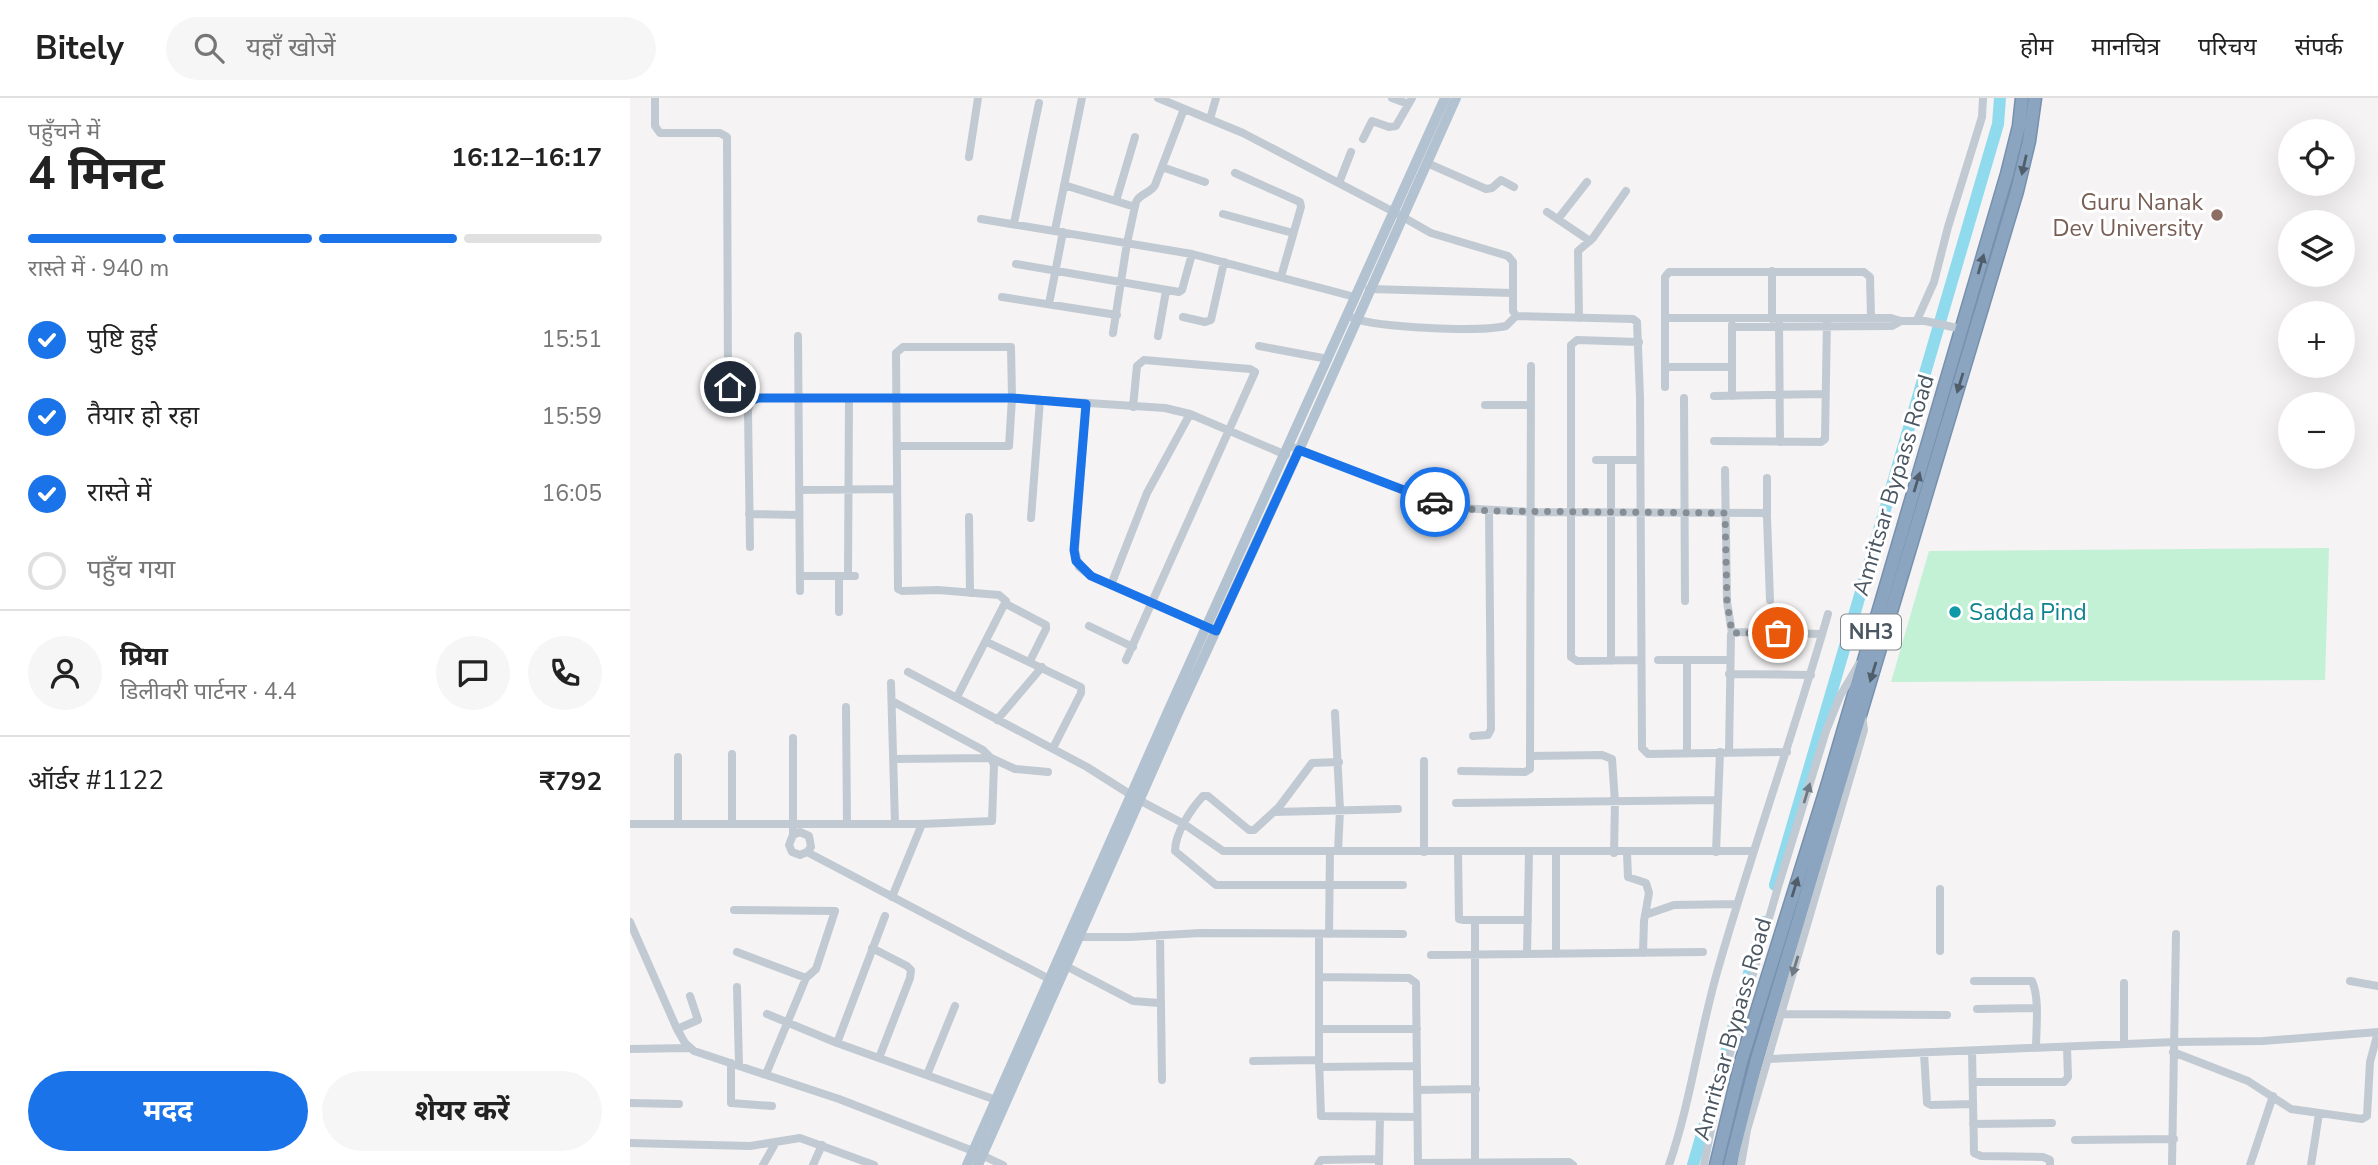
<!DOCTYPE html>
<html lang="hi">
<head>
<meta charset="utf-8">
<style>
	body { margin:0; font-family:"Nunito Sans","Noto Sans Devanagari",sans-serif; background:#f6f6f6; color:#222; height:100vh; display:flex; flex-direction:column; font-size:26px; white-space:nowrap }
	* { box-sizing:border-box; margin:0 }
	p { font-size:23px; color:#767676 }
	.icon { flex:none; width:38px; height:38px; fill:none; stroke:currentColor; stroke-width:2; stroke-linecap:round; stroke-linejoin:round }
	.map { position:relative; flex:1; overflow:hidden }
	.drawer { display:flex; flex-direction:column; background:#fff; width:630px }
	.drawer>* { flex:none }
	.controls { position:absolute; left:1648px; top:21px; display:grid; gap:14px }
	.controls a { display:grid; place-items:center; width:77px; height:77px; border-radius:50%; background:#fff; box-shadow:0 7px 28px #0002; font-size:35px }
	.pin { position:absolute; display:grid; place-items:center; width:60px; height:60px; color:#fff; margin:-30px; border:4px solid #fff; border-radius:50%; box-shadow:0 2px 7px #0007 }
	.courier { position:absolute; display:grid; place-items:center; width:70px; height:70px; margin:-35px; border:5px solid #1a73e8; border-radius:50%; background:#fff; color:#222; box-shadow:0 2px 9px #0007 }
	.head em { font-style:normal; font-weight:700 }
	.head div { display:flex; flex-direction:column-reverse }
	.head { display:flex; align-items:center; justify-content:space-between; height:119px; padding:0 28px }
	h1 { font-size:46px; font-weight:700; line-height:52px }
	.bar { display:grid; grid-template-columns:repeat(4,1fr); gap:10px 7px; align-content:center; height:84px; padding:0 28px }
	.bar i { height:9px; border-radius:5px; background:#e0e0e0 }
	.bar .on { background:#1a73e8 }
	.bar p { grid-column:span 4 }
	.line { display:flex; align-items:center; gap:18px; padding:0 28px; border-top:2px solid #e0e0e0 }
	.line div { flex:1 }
	.round { display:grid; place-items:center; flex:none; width:74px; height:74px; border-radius:37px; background:#f6f6f6 }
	ol { padding:0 28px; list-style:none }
	li { display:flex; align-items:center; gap:21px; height:77px }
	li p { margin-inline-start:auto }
	li .icon { padding:7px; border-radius:50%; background:#1a73e8; color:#fff; stroke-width:4 }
	li:last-child { color:#767676 }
	li i { width:38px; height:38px; border:4px solid #e0e0e0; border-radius:50% }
	.primary-button { display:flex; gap:14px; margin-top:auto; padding:14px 28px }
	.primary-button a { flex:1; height:80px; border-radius:42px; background:#1a73e8; color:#fff; font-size:28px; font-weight:700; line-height:80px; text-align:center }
	.primary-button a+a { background:#f6f6f6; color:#222 }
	header { display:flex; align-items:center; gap:42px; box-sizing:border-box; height:98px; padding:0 35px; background:#fff; border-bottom:2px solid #e0e0e0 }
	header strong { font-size:33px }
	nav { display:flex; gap:38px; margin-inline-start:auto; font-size:24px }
	.search { width:490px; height:63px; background:#f6f6f6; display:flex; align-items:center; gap:18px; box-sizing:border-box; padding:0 24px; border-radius:38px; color:#767676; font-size:26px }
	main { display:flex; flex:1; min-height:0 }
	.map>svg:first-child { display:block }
</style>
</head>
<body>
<header>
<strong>Bitely</strong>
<div class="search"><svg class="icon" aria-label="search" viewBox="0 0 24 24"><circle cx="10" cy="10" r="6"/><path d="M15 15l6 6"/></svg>यहाँ खोजें</div>
<nav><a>होम</a><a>मानचित्र</a><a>परिचय</a><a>संपर्क</a></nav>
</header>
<main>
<section class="drawer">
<div class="head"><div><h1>4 मिनट</h1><p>पहुँचने में</p></div><em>16:12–16:17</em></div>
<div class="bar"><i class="on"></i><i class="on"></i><i class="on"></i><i></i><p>रास्ते में · 940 m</p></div>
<ol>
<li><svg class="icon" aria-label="check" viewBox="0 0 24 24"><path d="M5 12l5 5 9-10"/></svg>पुष्टि हुई<p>15:51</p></li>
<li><svg class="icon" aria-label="check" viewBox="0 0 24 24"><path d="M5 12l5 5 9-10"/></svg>तैयार हो रहा<p>15:59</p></li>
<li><svg class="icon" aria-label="check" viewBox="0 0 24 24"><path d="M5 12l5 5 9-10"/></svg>रास्ते में<p>16:05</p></li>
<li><i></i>पहुँच गया</li>
</ol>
<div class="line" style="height:126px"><a class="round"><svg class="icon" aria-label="person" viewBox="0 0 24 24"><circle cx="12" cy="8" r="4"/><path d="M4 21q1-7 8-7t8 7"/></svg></a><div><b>प्रिया</b><p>डिलीवरी पार्टनर · 4.4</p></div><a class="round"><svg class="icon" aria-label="chat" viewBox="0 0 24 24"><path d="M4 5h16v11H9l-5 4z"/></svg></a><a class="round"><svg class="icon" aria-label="phone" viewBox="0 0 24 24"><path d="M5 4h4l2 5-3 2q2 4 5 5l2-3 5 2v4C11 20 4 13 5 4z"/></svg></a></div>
<div class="line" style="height:91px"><div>ऑर्डर #1122</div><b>₹792</b></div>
<div class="primary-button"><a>मदद</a><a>शेयर करें</a></div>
</section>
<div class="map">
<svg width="1748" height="1067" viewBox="0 0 1748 1067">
	<rect width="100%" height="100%" fill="#f5f3f3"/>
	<path fill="#c3f1d5" d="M1699,450L1695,582L1261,584L1299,453Z"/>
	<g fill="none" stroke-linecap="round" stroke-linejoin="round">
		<path stroke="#90daee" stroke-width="12" d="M1145,787L1368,26L1370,0
			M1063,1067L1134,824"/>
		<g stroke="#7690ad" stroke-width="15">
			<path id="highway" d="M1086,1067L1111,964L1198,685L1377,76L1389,28L1392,0
				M1100,1067L1127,961L1387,93L1399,43L1405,0"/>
		</g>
		<path stroke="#c1cad2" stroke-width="8" d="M25,0V28L30,35H90L97,39L98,283L103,293L120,303
			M528,0L613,35L764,114L801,135L878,158L883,164V213L886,218L1003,221L1007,224L1010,299L1012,650L1018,656L1157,654
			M762,0L778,6
			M580,21L586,0
			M733,41L742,23L759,29L766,28L782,0
			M339,59L348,0
			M797,65L856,91L862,90L871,82L884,89
			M532,69L575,84
			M605,75L670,104L671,109L651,179
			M709,85L721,54
			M434,87L505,109
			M486,103L505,39
			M917,114L960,143
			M593,116L663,135
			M351,121L562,156L725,199
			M928,121L957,84
			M384,125L409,5
			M425,132L452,0
			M386,166L549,194L552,192L562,156
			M1142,173V221
			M739,191L883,195
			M372,199L487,217
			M419,206L433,134
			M553,219L575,224L581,222L594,164
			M723,220C749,230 849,234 876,228L886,218
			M949,220L948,153L963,140L996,93
			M1035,220H1261L1271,223H1295L1332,231
			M1287,222L1304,184L1318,129L1352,19L1353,0
			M1149,224L1150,344
			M1102,227V298
			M1102,229L1262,228L1271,223
			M483,235L497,145L506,104C510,95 520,96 525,87L554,11
			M168,238L170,493
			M528,238L536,193
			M1009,244L947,242L941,247V559L947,563L1011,562
			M629,248L698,261
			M1035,269H1102
			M1035,289V179L1039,174H1234L1240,179L1241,220
			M1084,298L1195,296
			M1054,300L1055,503
			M456,306L445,452L449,469L461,478L580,530
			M855,307H901
			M1084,343L1191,344L1195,341L1197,221
			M267,348H379L382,300L381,249H273L266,255L268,491L272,493L308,492L369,497L376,503L327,599
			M660,348L802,403L830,410L900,414L1135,415L1137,419L1140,502
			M966,362H1010
			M1095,372L1097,504L1102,535
			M169,392L267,391
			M119,416L169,417
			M1137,416V380
			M339,419L340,495
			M401,420L410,302
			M120,449L118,313L120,303L128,300H382L535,310L560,316L656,357
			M170,478H225
			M209,478V514
			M218,478L219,300
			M481,487L517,395L560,316
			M376,506L416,527V531L400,563
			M459,528L503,549
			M357,544L451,589V595L423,650
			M496,562L625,274L620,271L514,262L507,268L503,309
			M1028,562H1099
			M981,563V362
			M1057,563V655
			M278,574L457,669L509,702L554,726L593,753H1124
			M1099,576L1181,577
			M261,585L265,726
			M216,609L217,726
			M705,615L710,712L708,753
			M367,622L412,569
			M843,638L858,637L861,631L859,413
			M163,640V737L159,747L162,754L170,757L177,754L423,883
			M1099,654L1101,536L1104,534L1192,536
			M102,656V726
			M901,658L972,657L982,661L985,704L984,755
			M48,659V726
			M263,661L361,660L385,671L418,674
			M794,663V754
			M709,664L682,665L649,709L624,732H619L578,698H573C561,711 545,735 545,753L586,787H773
			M831,673L895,674L900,671L901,268
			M826,705L1088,702
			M644,714L768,711
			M0,726H292L362,723L364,667L361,660L353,652L262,603
			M163,737L170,734L179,738L181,749L177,754
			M828,754L829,821L834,822H898
			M1086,754L1090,654
			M926,755V856
			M997,755L998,779L1016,785L1019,795L1014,823L1013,855
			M1310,791V853
			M262,799L292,726
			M104,812L205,813L186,871L176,880L136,976
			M1015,817L1044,807L1107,806
			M0,824L47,931L55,945L64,953L209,1001L343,1053L373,1067
			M689,836V962L691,1018L787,1019
			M699,836L700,753
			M530,837L532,982
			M449,839H500L570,835L773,836
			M242,850L277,868L281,872L280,880L249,960
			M107,854L176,880
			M897,856L899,754
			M801,857L1073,854
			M436,868L503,903L529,905
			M689,879L779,880L786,885L788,1067
			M1344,883H1402C1410,901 1406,930 1406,950
			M1720,883L1748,888
			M107,889L109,967
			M1347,911L1406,910
			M137,916L207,945L366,1002
			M1151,916L1317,917
			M47,931L68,922L60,898
			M689,931H787
			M207,945L255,818
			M1494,946V885
			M0,951L60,950
			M1342,953L1344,1055L1351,1058L1413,1059L1420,1062V1067
			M1543,954L1618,983L1661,1011L1732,1021L1737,1018L1740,964L1748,934
			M1294,955L1297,1005L1301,1007L1343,1006
			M1138,961L1544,944L1633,943L1748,934
			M623,963L689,962
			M101,965V1005L142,1008
			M689,969L787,968
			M297,977L325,908
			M1343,984H1434L1438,979L1437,950
			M787,992L846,991
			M0,1005L49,1006
			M1343,1026L1422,1025
			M1445,1042L1544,1041
			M0,1045L120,1048L170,1040L244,1067
			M788,1065L939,1064L943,1067
			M845,1065V822
			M133,1067L146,1044
			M183,1067L192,1047
			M688,1067L691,1062L749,1061
			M749,1067L750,1019
			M1039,1067C1061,1003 1069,936 1088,871C1122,752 1164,635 1198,516
			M1074,1067L1087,1001L1148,789L1196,633L1210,598L1229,566
			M1111,1067L1117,1032L1234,632L1232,617
			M1542,1067L1546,836
			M1620,1067L1643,998
			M1681,1067L1689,1016"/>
		<path stroke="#b3c2d1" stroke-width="10" d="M337,1067L540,609L815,0
			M348,1067L548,615L669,352L826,0"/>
		<use href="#highway" stroke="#8ba5c1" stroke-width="12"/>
	</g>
	<defs><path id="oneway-solid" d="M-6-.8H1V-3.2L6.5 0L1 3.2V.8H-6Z" transform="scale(1.75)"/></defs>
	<g fill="#505e6b">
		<use href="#oneway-solid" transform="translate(1394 67) rotate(103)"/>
		<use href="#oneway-solid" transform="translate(1351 166) rotate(-74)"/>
		<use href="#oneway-solid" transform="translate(1330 285) rotate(107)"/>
		<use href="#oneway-solid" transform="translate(1287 384) rotate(-73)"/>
		<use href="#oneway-solid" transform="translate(1243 574) rotate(107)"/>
		<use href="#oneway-solid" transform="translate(1165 789) rotate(-73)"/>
	</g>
	<g fill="#6e7983">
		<use href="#oneway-solid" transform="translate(1177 695) rotate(-73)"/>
		<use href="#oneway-solid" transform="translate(1165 868) rotate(107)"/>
	</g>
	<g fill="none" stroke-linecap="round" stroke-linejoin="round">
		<path stroke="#868d94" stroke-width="7" stroke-dasharray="0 12.6" d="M805,404L830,410L859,413L1095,415L1097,504L1102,535H1148"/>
		<path stroke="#1a73e8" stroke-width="9" d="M100,289L106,296L120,303L128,300H382L456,306L444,452L446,463L461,478L586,533L669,352L805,404"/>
	</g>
	<circle fill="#8d6e63" stroke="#fff" stroke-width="2.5" cx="1587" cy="117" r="7"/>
	<circle fill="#0f9aa8" stroke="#fff" stroke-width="2.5" cx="1325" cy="514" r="7"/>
	<g text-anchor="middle" stroke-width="6" stroke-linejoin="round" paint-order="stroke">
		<rect fill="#fff" stroke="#808990" stroke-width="2" x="1211" y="516.5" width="60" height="35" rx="5"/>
		<g font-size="21" font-weight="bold" fill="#4a5661">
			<text x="1241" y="541">NH3</text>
		</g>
		<g font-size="23" fill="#785e54" stroke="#fff" text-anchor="end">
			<text x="1573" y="112">Guru Nanak<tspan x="1573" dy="26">Dev University</tspan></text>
		</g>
		<g font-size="23" fill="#4a5661" stroke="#fff">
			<text transform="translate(1263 387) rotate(-73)" y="8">Amritsar Bypass Road</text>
			<text transform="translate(1102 931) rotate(-74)" y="8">Amritsar Bypass Road</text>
		</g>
		<g font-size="23" fill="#0d838f" stroke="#fff" text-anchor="start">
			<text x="1339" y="522">Sadda Pind</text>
		</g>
	</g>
</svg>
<div class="controls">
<a><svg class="icon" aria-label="locate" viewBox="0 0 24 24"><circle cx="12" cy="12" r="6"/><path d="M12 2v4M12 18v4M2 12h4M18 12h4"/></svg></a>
<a><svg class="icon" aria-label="layers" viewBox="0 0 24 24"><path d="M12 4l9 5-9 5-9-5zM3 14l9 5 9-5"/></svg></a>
<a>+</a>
<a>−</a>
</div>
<div class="pin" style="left:1148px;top:535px;background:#ea580c"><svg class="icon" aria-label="bag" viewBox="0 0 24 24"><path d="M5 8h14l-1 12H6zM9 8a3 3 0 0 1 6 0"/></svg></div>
<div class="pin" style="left:100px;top:289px;background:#1f2937"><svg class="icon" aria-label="home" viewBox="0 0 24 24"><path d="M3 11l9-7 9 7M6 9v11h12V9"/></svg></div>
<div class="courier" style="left:805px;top:404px"><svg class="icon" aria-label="car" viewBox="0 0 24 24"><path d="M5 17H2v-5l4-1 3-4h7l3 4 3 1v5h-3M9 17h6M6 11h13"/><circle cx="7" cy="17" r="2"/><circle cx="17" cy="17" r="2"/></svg></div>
</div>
</main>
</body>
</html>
